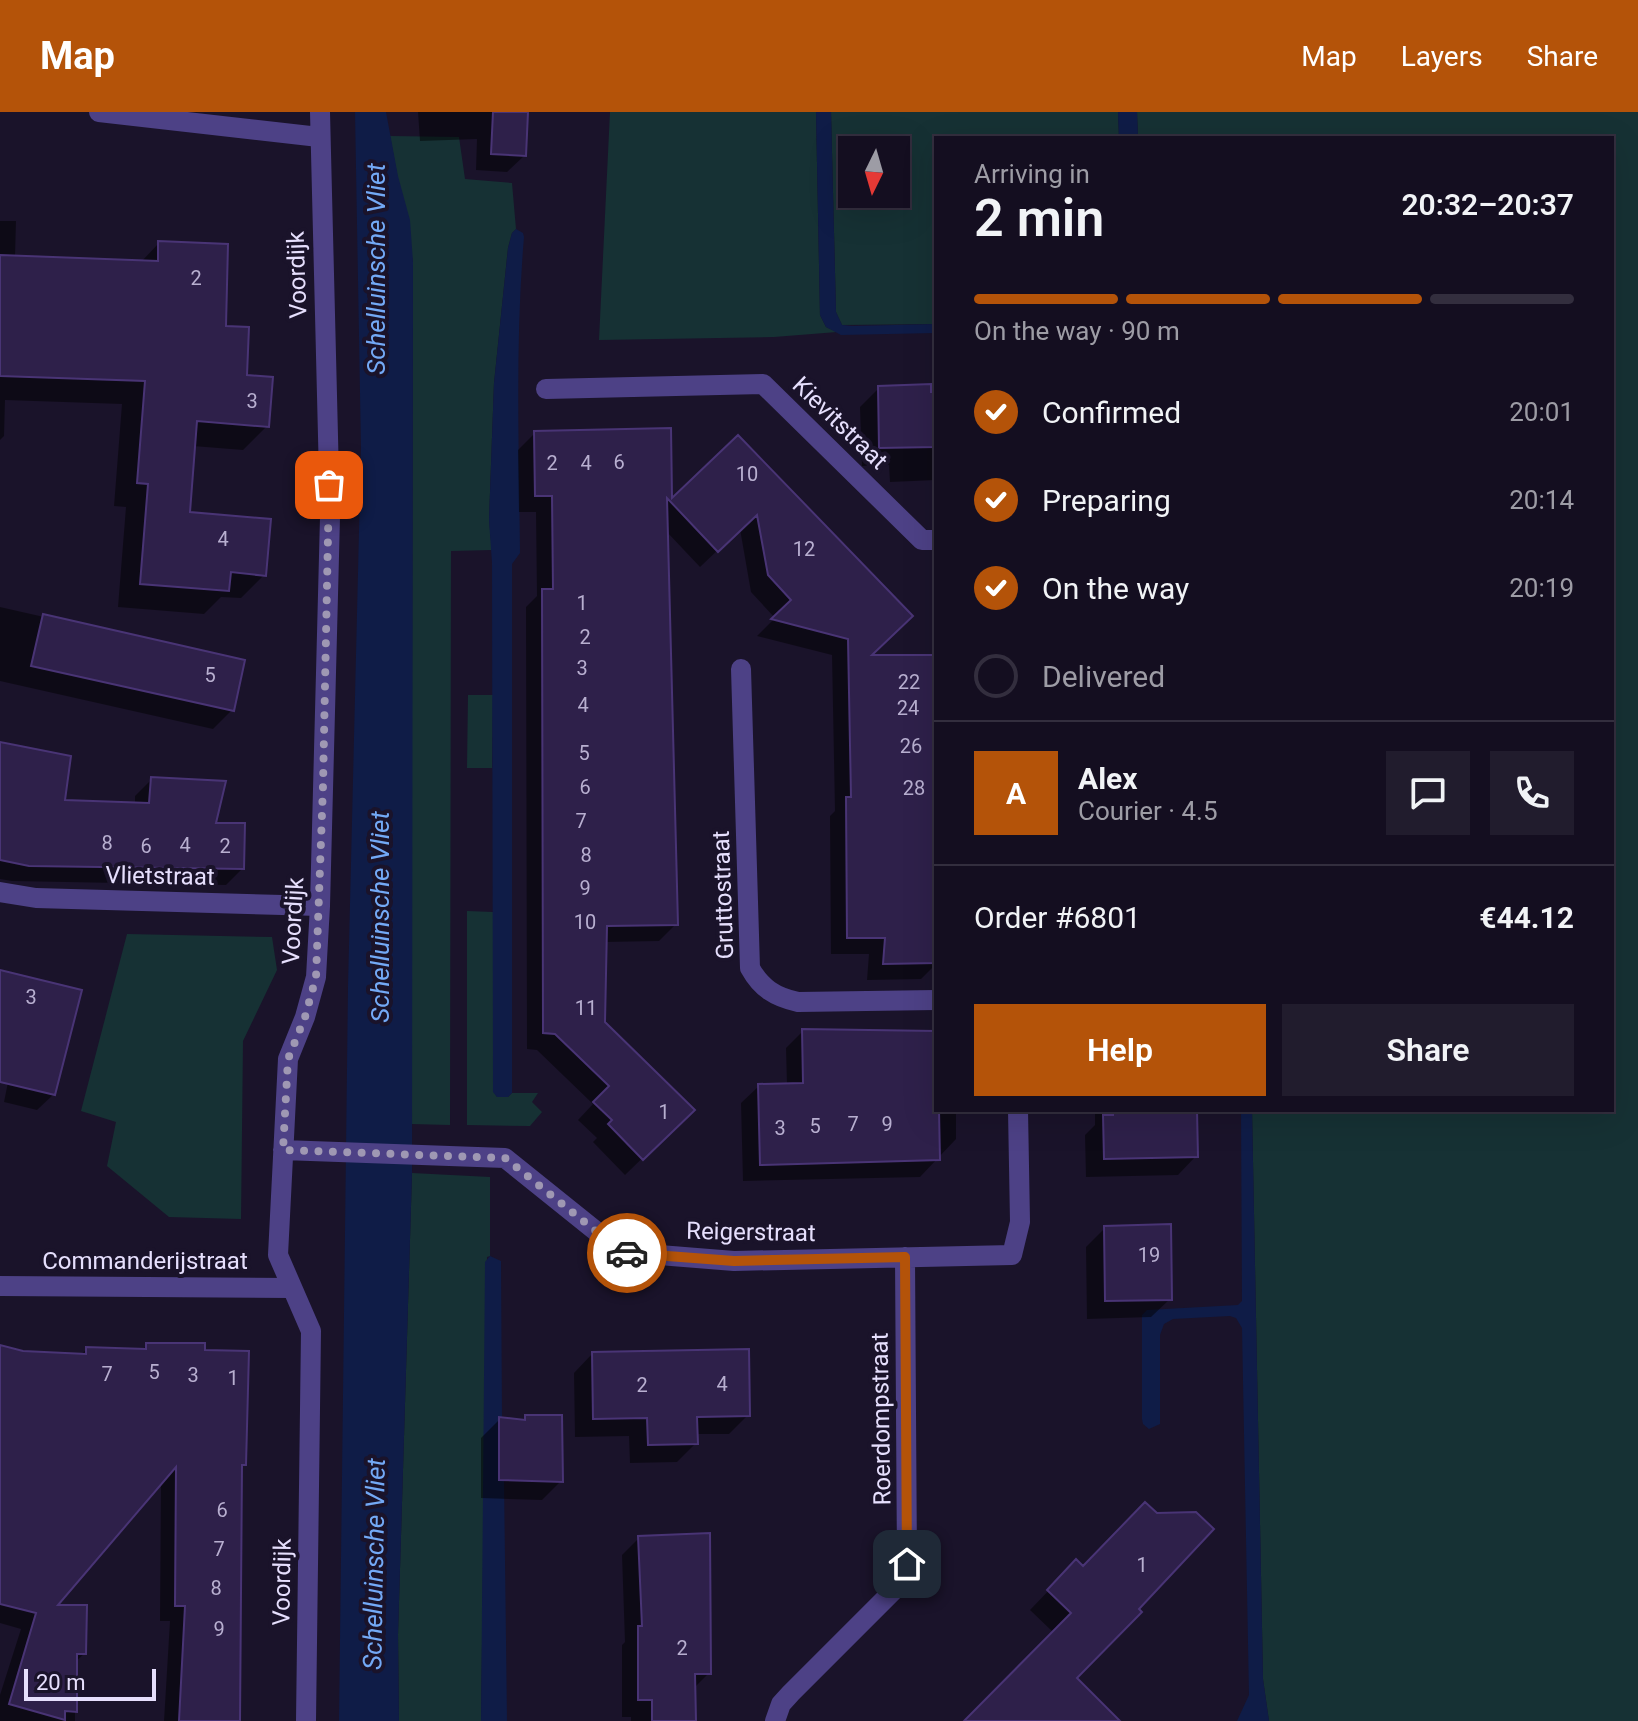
<!DOCTYPE html>
<html lang="en">
<head>
<meta charset="utf-8">
<style>
	body { margin:0; font-family:Roboto,sans-serif; background:#211c2d; color:#f1f3f6; height:100vh; display:flex; flex-direction:column; font-size:30px; white-space:nowrap }
	* { box-sizing:border-box; margin:0 }
	p { font-size:26px; color:#9d9ca5 }
	.icon { flex:none; width:44px; height:44px; fill:none; stroke:currentColor; stroke-width:2; stroke-linecap:round; stroke-linejoin:round }
	.map { position:relative; flex:1; overflow:hidden }
	.drawer { position:absolute; left:934px; top:24px; width:680px; height:976px; display:flex; flex-direction:column; background:#140e20; border-radius:0px; box-shadow:0 8px 32px #0002,0 0 0 2px #332e3e }
	.drawer>* { flex:none }
	.needle { width:52px; rotate:185deg }
	.controls { position:absolute; left:838px; top:24px; display:grid; gap:16px }
	.controls a { display:grid; place-items:center; width:72px; height:72px; border-radius:0px; background:#140e20; box-shadow:0 8px 32px #0002,0 0 0 2px #332e3e; font-size:40px }
	.scale { position:absolute; left:24px; bottom:20px; width:132px; box-sizing:border-box; padding-left:8px; border:4px solid #e6dffd; border-top:0; font-size:22px; line-height:28px; white-space:nowrap; color:#e6dffd; -webkit-text-stroke:6px #1a132a; paint-order:stroke }
	.pin { position:absolute; display:grid; place-items:center; width:68px; height:68px; color:#fff; margin:-34px; border-radius:16px; box-shadow:0 4px 12px #0006 }
	.courier { position:absolute; display:grid; place-items:center; width:80px; height:80px; margin:-40px; border:6px solid #b45309; border-radius:50%; background:#fff; color:#222; box-shadow:0 2px 10px #0007 }
	.overview em { font-style:normal; font-weight:600 }
	.overview div { display:flex; flex-direction:column-reverse }
	.overview { display:flex; align-items:center; justify-content:space-between; height:136px; padding:0 40px }
	h1 { font-size:52px; font-weight:600; line-height:60px }
	.bar { display:grid; grid-template-columns:repeat(4,1fr); gap:12px 8px; align-content:center; height:96px; padding:0 40px }
	.bar i { height:10px; border-radius:6px; background:#332e3e }
	.bar .on { background:#b45309 }
	.bar p { grid-column:span 4 }
	.line { display:flex; align-items:center; gap:20px; padding:0 40px; border-top:2px solid #332e3e }
	.line div { flex:1 }
	.round { display:grid; place-items:center; flex:none; width:84px; height:84px; border-radius:0px; background:#211c2d }
	ol { padding:0 40px; list-style:none }
	li { display:flex; align-items:center; gap:24px; height:88px }
	li p { margin-inline-start:auto }
	li .icon { padding:8px; border-radius:50%; background:#b45309; color:#fff; stroke-width:4 }
	li:last-child { color:#9d9ca5 }
	li i { width:44px; height:44px; border:4px solid #332e3e; border-radius:50% }
	.button { display:flex; gap:16px; margin-top:auto; padding:16px 40px }
	.button a { flex:1; height:92px; border-radius:0px; background:#b45309; color:#fff; font-size:32px; font-weight:600; line-height:92px; text-align:center }
	.button a+a { background:#211c2d; color:#f1f3f6 }
	header { display:flex; align-items:center; gap:48px; box-sizing:border-box; height:112px; padding:0 40px; background:#b45309; color:#fff }
	header strong { font-size:38px }
	nav { display:flex; gap:44px; margin-inline-start:auto; font-size:28px }
	.map>svg:first-child { display:block }
</style>
</head>
<body>
<header>
<strong>Map</strong>
<nav><a>Map</a><a>Layers</a><a>Share</a></nav>
</header>
<div class="map">
<svg width="1638" height="1609" viewBox="0 0 1638 1609">
	<rect width="100%" height="100%" fill="#1a132a"/>
	<path fill="#163134" fill-rule="evenodd" d="M610,0H816L820,203L826,215L837,220L774,225L599,228Z
		M831,0H1118L1119,26H936V212L842,213L836,200ZM852,38H896V82H852Z
		M1137,0H1638V1609H1269L1263,1567L1252,998H1612V26H1138Z
		M390,24L459,25L465,67L512,71L516,117L512,121L508,136L494,271L489,408L492,438L451,439L450,1013L411,1012L413,150Z
		M468,583H493L492,656H467Z
		M467,799L493,800L494,980L497,985H508L512,981H538L532,990L542,1000L530,1014L467,1013Z
		M127,822L272,825L277,858L243,929L241,1107L169,1105L107,1054L116,1010L81,999Z
		M412,1061L490,1065V1144L487,1145L481,1609H399L398,1523Z"/>
	<path fill="#0f1c47" d="M355,0H386L398,64L410,108L413,150L412,1061L398,1523L399,1609H339L348,875L361,336Z
		M816,0H831L836,200L842,213L852,214L936,212V221L841,223L826,215L820,203Z
		M1118,0H1137L1138,26H1119Z
		M516,117L523,121L524,125C515,230 519,336 520,441L512,452V981L508,985H497L493,980L492,451L489,408L494,271L508,136L512,121Z
		M1241,998H1252L1263,1567L1269,1609H1237L1249,1583L1242,1216L1236,1206L1230,1204L1173,1207L1164,1212L1160,1223V1312L1149,1317L1143,1312L1142,1307V1203L1147,1198L1238,1193L1242,1189Z
		M490,1144L501,1149L502,1306H499V1367L504,1368L507,1609H481L485,1150Z"/>
	<path fill="#0007" d="M418,0H526L524,44L507,60L476,58L477,27L420,29Z
		M0,109H16L15,145L141,150L159,131L224,215L267,314L243,338L193,334L188,402L264,463L241,486L221,485L204,502L118,495L126,395L114,394L122,292L5,288L4,324L0,328Z
		M936,274V368L890,370L889,353L862,354L860,295L879,276Z
		M669,318L670,391L738,326L868,545H933L936,852L921,867L867,868L869,842H831L830,704L835,699L832,543L757,524L775,506L751,480L740,417L700,455L666,419L676,812L659,829L605,830L603,911L692,998L625,1063L593,1030L597,1026L578,1008L593,992L537,938L527,937L526,495L537,484L536,400H519L518,338L535,321Z
		M0,495L242,550L232,598L213,617L0,569Z
		M0,629L68,645L63,690L135,693V684L152,667L214,713L242,757L226,773L12,769L0,767Z
		M0,860L54,982L37,998L4,990L8,970L0,968Z
		M803,919L936,921V998H956V1027L920,1065L743,1069L741,991L759,974L787,973L786,936Z
		M1095,998H1195L1196,1044L1178,1063L1086,1065L1085,1023L1095,1013Z
		M1105,1116L1170,1187L1151,1205L1087,1207L1086,1135Z
		M147,1233L244,1352L240,1356L238,1609H164L170,1509H160L161,1370L54,1495L84,1542L75,1550V1609H0V1583L21,1517L0,1511V1235L22,1241L80,1243L87,1237L141,1239Z
		M592,1242L748,1303L729,1322H696V1331L677,1350L630,1351L629,1324L575,1325L574,1261Z
		M526,1305L561,1369L542,1388L481,1386V1326L500,1307L522,1309Z
		M639,1426L709,1561L693,1577L694,1609H631V1605H622V1533L625,1530L622,1443Z
		M1076,1450L1075,1566L1104,1609H1023L1054,1521L1030,1498Z"/>
	<path fill="#2e204a" stroke="#493475" stroke-width="2" d="M493,0H528L526,44L491,42Z
		M158,129L228,132L226,214L249,215L247,263L273,265L269,315L197,309L190,400L271,407L266,464L231,460L229,479L140,472L148,372L137,371L145,269L0,264V143L158,149Z
		M931,272V280H936V335L879,336L878,274Z
		M671,316L672,386L738,323L913,504L872,543H935L936,851L883,852L885,826H847L846,685H851L848,527L771,507L791,488L768,463L757,403L718,440L667,386L678,813L607,814L605,910L695,998L643,1048L608,1012L612,1008L593,990L609,974L555,922L543,921L542,477H553L552,384H535L534,319Z
		M43,502L245,548L234,599L31,554Z
		M0,630L71,644L65,688L149,691L151,665L226,669L216,711H245L244,757L29,754L0,748Z
		M0,858L82,878L55,983L0,970Z
		M802,917L936,919V998H939L940,1048L760,1053L758,972L803,971Z
		M1113,998H1197L1198,1045L1104,1047L1103,1003H1113Z
		M1171,1112L1172,1188L1105,1189L1104,1114Z
		M146,1231H205V1238L249,1239L246,1353H242L240,1609H179L185,1494H175L176,1355L58,1493H87L86,1542H77V1600L65,1599V1608L9,1592L36,1501L0,1492V1233L23,1239L86,1242V1235L146,1237Z
		M749,1237L750,1304L697,1305L698,1332L648,1333L647,1306L593,1307L592,1240Z
		M525,1303H562L563,1370L499,1368V1305L525,1308Z
		M1145,1390L1157,1401L1196,1400L1214,1417L1139,1497L1142,1500L1077,1566L1120,1609H964L1071,1501L1047,1478L1076,1447L1083,1454Z
		M710,1421L711,1562H695L696,1609H652V1588H638V1514H642L638,1424Z"/>
	<g fill="none" stroke-linecap="round" stroke-linejoin="round">
		<path stroke="#4d4186" stroke-width="20" d="M99,0L319,25
			M546,277L763,272L922,428H936
			M741,557L750,856C761,876 775,885 798,890L936,888
			M0,780L36,786L320,794
			M283,1038L505,1046L622,1140L734,1149L1012,1143L1020,1110L1018,998
			M0,1174L290,1176
			M306,1609L311,1219L278,1143L288,947L305,905L316,865L320,794L330,405L320,0
			M775,1609L781,1592L791,1581L902,1470L907,1452L905,1145"/>
	</g>
	<g fill="none" stroke-linecap="round" stroke-linejoin="round">
		<path stroke="#9f98b3" stroke-width="8" stroke-dasharray="0 14.4" d="M329,373L323,674L316,865L305,905L288,947L283,1038L505,1046L622,1140L627,1141"/>
		<path stroke="#b45309" stroke-width="10" d="M627,1141L734,1149L905,1145L907,1452"/>
	</g>
	<g text-anchor="middle" stroke-width="8" stroke-linejoin="round" paint-order="stroke">
		<g font-size="20" fill="#b8afd0">
			<text x="196" y="173">2</text>
			<text x="252" y="296">3</text>
			<text x="619" y="357">6</text>
			<text x="552" y="358">2</text>
			<text x="586" y="358">4</text>
			<text x="747" y="369">10</text>
			<text x="223" y="434">4</text>
			<text x="804" y="444">12</text>
			<text x="582" y="498">1</text>
			<text x="585" y="532">2</text>
			<text x="582" y="563">3</text>
			<text x="210" y="570">5</text>
			<text x="909" y="577">22</text>
			<text x="583" y="600">4</text>
			<text x="908" y="603">24</text>
			<text x="911" y="641">26</text>
			<text x="584" y="648">5</text>
			<text x="585" y="682">6</text>
			<text x="914" y="683">28</text>
			<text x="581" y="716">7</text>
			<text x="107" y="738">8</text>
			<text x="185" y="740">4</text>
			<text x="146" y="741">6</text>
			<text x="225" y="741">2</text>
			<text x="586" y="750">8</text>
			<text x="585" y="783">9</text>
			<text x="585" y="817">10</text>
			<text x="31" y="892">3</text>
			<text x="586" y="903">11</text>
			<text x="664" y="1007">1</text>
			<text x="853" y="1019">7</text>
			<text x="887" y="1019">9</text>
			<text x="815" y="1021">5</text>
			<text x="780" y="1023">3</text>
			<text x="1149" y="1150">19</text>
			<text x="154" y="1267">5</text>
			<text x="107" y="1269">7</text>
			<text x="193" y="1270">3</text>
			<text x="233" y="1273">1</text>
			<text x="722" y="1279">4</text>
			<text x="642" y="1280">2</text>
			<text x="222" y="1405">6</text>
			<text x="219" y="1444">7</text>
			<text x="1142" y="1460">1</text>
			<text x="216" y="1483">8</text>
			<text x="219" y="1524">9</text>
			<text x="682" y="1543">2</text>
		</g>
		<g font-size="24" fill="#e6dffd" stroke="#1a132a">
			<text transform="translate(297 163) rotate(-92)" y="8">Voordijk</text>
			<text transform="translate(840 311) rotate(44)" y="8">Kievitstraat</text>
			<text transform="translate(160 764) rotate(1)" y="8">Vlietstraat</text>
			<text transform="translate(723 783) rotate(-92)" y="8">Gruttostraat</text>
			<text transform="translate(293 809) rotate(-87)" y="8">Voordijk</text>
			<text transform="translate(751 1120) rotate(1)" y="8">Reigerstraat</text>
			<text x="145" y="1157">Commanderijstraat</text>
			<text transform="translate(881 1307) rotate(-91)" y="8">Roerdompstraat</text>
			<text transform="translate(282 1470) rotate(-89)" y="8">Voordijk</text>
		</g>
		<g font-size="26" font-style="italic" fill="#73a9f6" stroke="#1a132a">
			<text transform="translate(376 157) rotate(-90)" y="9">Schelluinsche Vliet</text>
			<text transform="translate(380 805) rotate(-90)" y="9">Schelluinsche Vliet</text>
			<text transform="translate(374 1452) rotate(-89)" y="9">Schelluinsche Vliet</text>
		</g>
	</g>
</svg>
<div class="controls">
<a><svg class="needle" viewBox="-14 -14 28 28"><path d="M0-13l5 13h-10z" fill="#e53935"/><path d="M0 13l5-13h-10z" fill="#9d9ca5"/></svg></a>
</div>
<div class="scale">20 m</div>
<div class="pin" style="left:329px;top:373px;background:#ea580c"><svg class="icon" aria-label="bag" viewBox="0 0 24 24"><path d="M5 8h14l-1 12H6zM9 8a3 3 0 0 1 6 0"/></svg></div>
<div class="pin" style="left:907px;top:1452px;background:#1f2937"><svg class="icon" aria-label="home" viewBox="0 0 24 24"><path d="M3 11l9-7 9 7M6 9v11h12V9"/></svg></div>
<div class="courier" style="left:627px;top:1141px"><svg class="icon" aria-label="car" viewBox="0 0 24 24"><path d="M5 17H2v-5l4-1 3-4h7l3 4 3 1v5h-3M9 17h6M6 11h13"/><circle cx="7" cy="17" r="2"/><circle cx="17" cy="17" r="2"/></svg></div>
<section class="drawer">
<div class="overview"><div><h1>2 min</h1><p>Arriving in</p></div><em>20:32–20:37</em></div>
<div class="bar"><i class="on"></i><i class="on"></i><i class="on"></i><i></i><p>On the way · 90 m</p></div>
<ol>
<li><svg class="icon" aria-label="check" viewBox="0 0 24 24"><path d="M5 12l5 5 9-10"/></svg>Confirmed<p>20:01</p></li>
<li><svg class="icon" aria-label="check" viewBox="0 0 24 24"><path d="M5 12l5 5 9-10"/></svg>Preparing<p>20:14</p></li>
<li><svg class="icon" aria-label="check" viewBox="0 0 24 24"><path d="M5 12l5 5 9-10"/></svg>On the way<p>20:19</p></li>
<li><i></i>Delivered</li>
</ol>
<div class="line" style="height:144px"><b class="round" style="background:#b45309;color:#fff">A</b><div><b>Alex</b><p>Courier · 4.5</p></div><a class="round"><svg class="icon" aria-label="chat" viewBox="0 0 24 24"><path d="M4 5h16v11H9l-5 4z"/></svg></a><a class="round"><svg class="icon" aria-label="phone" viewBox="0 0 24 24"><path d="M5 4h4l2 5-3 2q2 4 5 5l2-3 5 2v4C11 20 4 13 5 4z"/></svg></a></div>
<div class="line" style="height:104px"><div>Order #6801</div><b>€44.12</b></div>
<div class="button"><a>Help</a><a>Share</a></div>
</section>
</div>
</body>
</html>
